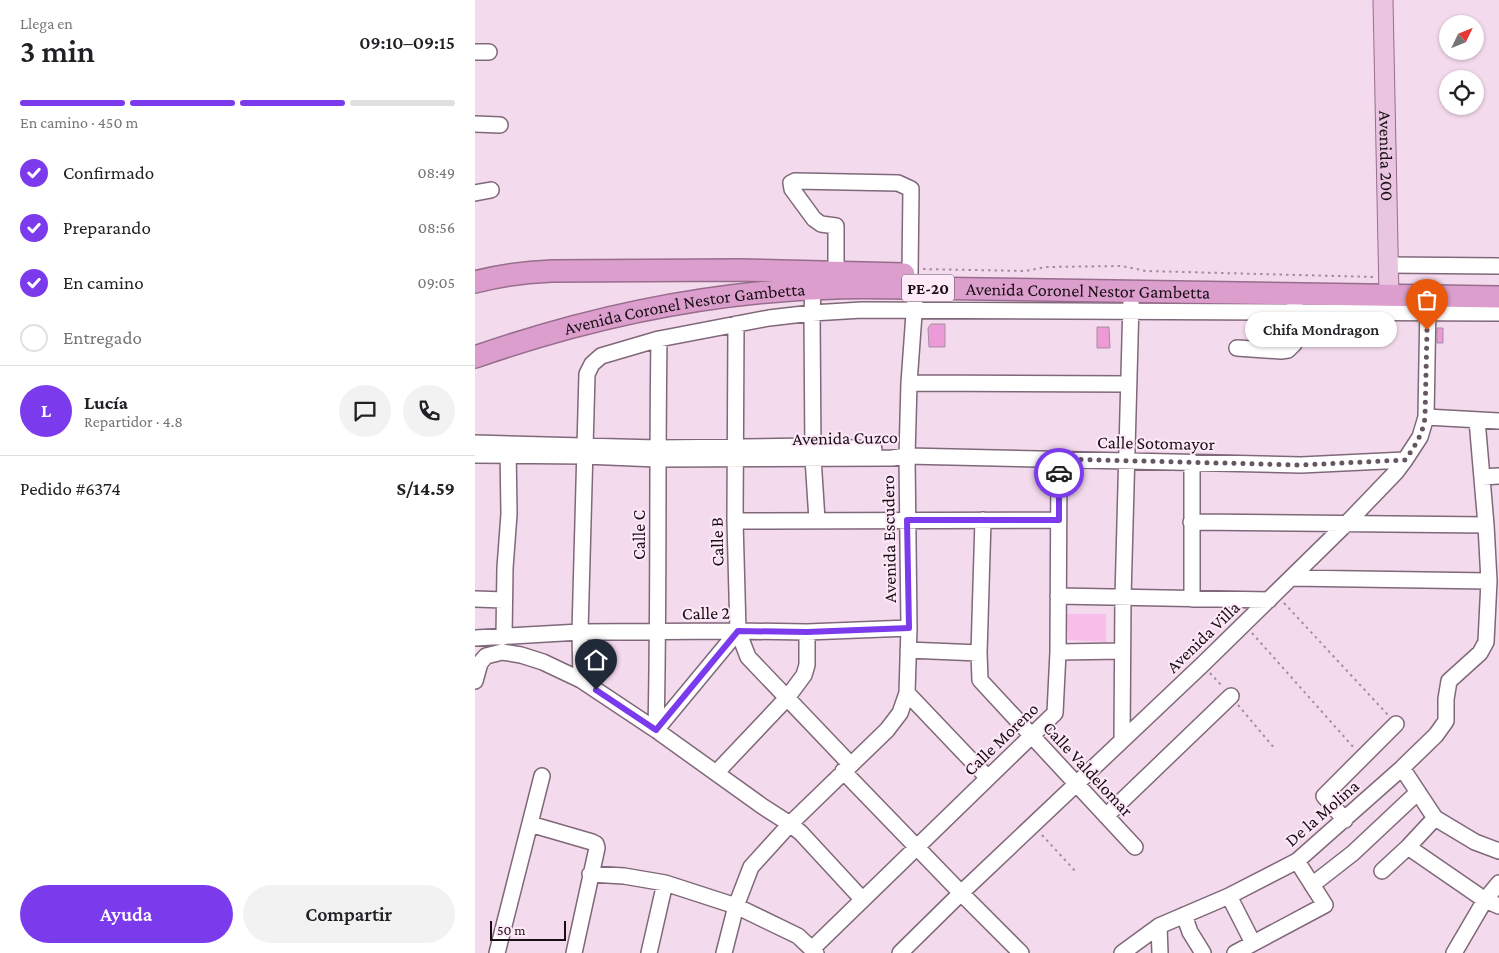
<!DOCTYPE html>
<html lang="es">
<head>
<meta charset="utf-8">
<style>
	body { margin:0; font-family:"Crimson Pro",serif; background:#f2f2f2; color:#202124; height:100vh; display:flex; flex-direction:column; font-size:19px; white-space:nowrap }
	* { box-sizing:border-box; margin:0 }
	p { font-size:16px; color:#757577 }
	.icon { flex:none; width:28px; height:28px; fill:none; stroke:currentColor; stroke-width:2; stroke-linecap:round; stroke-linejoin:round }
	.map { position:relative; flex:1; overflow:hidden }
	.drawer { display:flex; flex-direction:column; background:#fff; width:475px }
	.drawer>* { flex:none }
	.needle { width:32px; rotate:47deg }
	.buttons { position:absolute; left:964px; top:15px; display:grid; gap:10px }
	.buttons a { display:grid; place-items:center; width:45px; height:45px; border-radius:50%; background:#fff; box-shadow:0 1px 4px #0004; font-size:25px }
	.scale { position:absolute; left:15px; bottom:12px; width:76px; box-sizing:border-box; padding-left:5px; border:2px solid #180f15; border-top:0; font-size:14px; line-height:18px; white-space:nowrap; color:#180f15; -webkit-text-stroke:4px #fee9f8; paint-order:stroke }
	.pin { position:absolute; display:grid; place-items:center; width:42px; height:42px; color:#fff; margin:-51px -21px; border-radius:50% 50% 50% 0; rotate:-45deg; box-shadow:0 0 5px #0007 }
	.pin .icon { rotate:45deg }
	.courier { position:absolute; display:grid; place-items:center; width:50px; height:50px; margin:-25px; border:4px solid #7c3aed; border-radius:50%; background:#fff; color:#222; box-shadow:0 1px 6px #0007 }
	.bubble { position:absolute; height:35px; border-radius:18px; background:#fff; box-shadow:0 1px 4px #0004; font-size:16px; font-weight:600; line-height:35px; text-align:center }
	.head em { font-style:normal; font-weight:600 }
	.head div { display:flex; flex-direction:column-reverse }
	.head { display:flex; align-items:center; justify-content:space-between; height:85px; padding:0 20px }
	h1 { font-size:32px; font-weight:600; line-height:38px }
	.bar { display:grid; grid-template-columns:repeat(4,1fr); gap:8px 5px; align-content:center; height:60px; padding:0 20px }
	.bar i { height:6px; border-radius:4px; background:#e0e0e0 }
	.bar .current { background:#7c3aed }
	.bar p { grid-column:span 4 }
	.line { display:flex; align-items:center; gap:12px; padding:0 20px; border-top:1px solid #e0e0e0 }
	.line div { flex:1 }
	.round { display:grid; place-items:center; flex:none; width:52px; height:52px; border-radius:26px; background:#f2f2f2 }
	ol { padding:0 20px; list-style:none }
	li { display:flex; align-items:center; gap:15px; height:55px }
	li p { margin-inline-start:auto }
	li .icon { padding:5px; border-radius:50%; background:#7c3aed; color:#fff; stroke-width:4 }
	li:last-child { color:#757577 }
	li i { width:28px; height:28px; border:2px solid #e0e0e0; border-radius:50% }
	.primary-button { display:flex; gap:10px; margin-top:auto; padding:10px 20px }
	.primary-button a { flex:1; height:58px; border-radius:30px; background:#7c3aed; color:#fff; font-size:20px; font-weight:600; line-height:58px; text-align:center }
	.primary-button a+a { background:#f2f2f2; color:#202124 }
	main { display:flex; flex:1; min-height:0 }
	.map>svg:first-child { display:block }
</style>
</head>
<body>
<main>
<section class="drawer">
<div class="head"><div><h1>3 min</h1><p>Llega en</p></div><em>09:10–09:15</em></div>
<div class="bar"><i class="current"></i><i class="current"></i><i class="current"></i><i></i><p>En camino · 450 m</p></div>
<ol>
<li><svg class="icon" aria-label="check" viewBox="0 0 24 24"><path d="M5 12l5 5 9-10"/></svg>Confirmado<p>08:49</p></li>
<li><svg class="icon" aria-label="check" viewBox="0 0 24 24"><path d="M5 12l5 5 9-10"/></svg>Preparando<p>08:56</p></li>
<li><svg class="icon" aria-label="check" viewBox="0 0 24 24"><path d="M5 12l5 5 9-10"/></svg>En camino<p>09:05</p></li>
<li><i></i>Entregado</li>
</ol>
<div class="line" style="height:90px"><b class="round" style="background:#7c3aed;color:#fff">L</b><div><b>Lucía</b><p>Repartidor · 4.8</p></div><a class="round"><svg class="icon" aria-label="chat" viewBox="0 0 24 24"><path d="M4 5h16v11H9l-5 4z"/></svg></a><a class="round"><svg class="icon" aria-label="phone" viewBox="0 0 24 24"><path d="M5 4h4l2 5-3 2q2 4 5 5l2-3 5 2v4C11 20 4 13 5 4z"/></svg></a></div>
<div class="line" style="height:65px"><div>Pedido #6374</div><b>S/14.59</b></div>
<div class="primary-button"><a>Ayuda</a><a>Compartir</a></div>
</section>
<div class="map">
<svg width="1024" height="953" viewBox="0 0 1024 953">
	<rect width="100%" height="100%" fill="#f4daed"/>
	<path fill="#f9bdea" d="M592,614H631V642L593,640Z"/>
	<path fill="#ed9ad9" stroke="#a58d9f" d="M456,324H470V347H454L453,328Z
		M622,327H634L635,348H622Z
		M962,328H968V343H962Z"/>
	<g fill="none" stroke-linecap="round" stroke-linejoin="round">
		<g stroke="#7f6879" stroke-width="18">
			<path id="minor" d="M0,52H14
				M0,124L25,125
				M0,193L16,190
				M913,265L1024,266
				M361,272V226L346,224L339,219L317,189L316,183L320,181L423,183L436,189L435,274
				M338,289L337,313L338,458L342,520
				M762,348L806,351L813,350L819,344L820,303
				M434,383L654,384
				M951,417L1024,421
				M0,443L182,448L338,446L399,449
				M0,455L110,456L182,459L417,458L432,456L826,465L930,460
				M1007,477L1024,476
				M508,520L504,653L505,680L660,847
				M260,521L584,520
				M716,522L1011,525
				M816,578L1014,581
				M583,596L794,600
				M0,599L29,600
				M717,599V462
				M263,631L273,657L376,765
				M29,637L30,568L34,514L33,446
				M0,638L105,632L263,631L332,632L434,628
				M433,650L504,653
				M583,652L647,651
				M106,680L105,632L112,374L117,364L126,356L184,339L294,318L337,313L387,310L1024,313
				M0,681L5,663L11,656L27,652L46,655L68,662L106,680L181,730L287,806L315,824L326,833L387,899
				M432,693L513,778
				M181,730L263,631L260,521L261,324
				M181,730C184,600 182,469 184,339
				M647,740L648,597L656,302
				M927,768L960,818L1000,842L1024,851
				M368,771L486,893L546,953
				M241,773L312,698L329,675L332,665V632
				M631,816L756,696
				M870,820L849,796L921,724
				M55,824L117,842L121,844L122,848L99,953
				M933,847L1010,900L1024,906
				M907,871L933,847L960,818
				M115,874L149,876L190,883L261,906L323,936L341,953
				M837,885L878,853L943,792
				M754,896L778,943
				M709,915L715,932L728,953
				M684,926L685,953
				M337,949L580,713L583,652L584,459
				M22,953L67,776
				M174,953L190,883
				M249,953L261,906L276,867L315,824L412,730L425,713L432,693L434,628L432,456L434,383L440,300
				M425,953L486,893L728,664L872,523L921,472L930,460L945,437L951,417L953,303
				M647,953L684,926L754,896L822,861L927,768L961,735L971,721V699L974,681L1005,653L1011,642L1014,581L1011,525L1002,420
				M760,953L850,905L822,861
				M979,953L1010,900L1024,883"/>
		</g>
		<g stroke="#976d8d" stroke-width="21">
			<g id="major">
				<path id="s1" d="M908,0L914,296"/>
			</g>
		</g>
		<g stroke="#976d8d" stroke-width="24">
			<g id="highway">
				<path d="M0,282C26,275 50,272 77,271L266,270L429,274"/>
				<path id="s2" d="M0,357C115,317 239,291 361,288C387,287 414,288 441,288L1024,297"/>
			</g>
		</g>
		<path stroke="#a28e9c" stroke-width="2" stroke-dasharray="2.5 4" stroke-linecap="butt" d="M448,269L551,271L571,267L647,266L671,271L900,277
			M809,603L913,715
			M777,633L880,749
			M735,673L747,686
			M763,705L800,749
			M567,835L602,873"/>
		<use href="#minor" stroke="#fff" stroke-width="15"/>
		<use href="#major" stroke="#eac5e1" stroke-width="19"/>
		<use href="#highway" stroke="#dc9fcd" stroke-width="21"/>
	</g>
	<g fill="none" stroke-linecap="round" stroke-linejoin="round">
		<path stroke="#655661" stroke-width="5" stroke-dasharray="0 9" d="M584,473V459L826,465L930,460C940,446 948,434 950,417L952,330"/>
		<path stroke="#7c3aed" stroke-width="6" d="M121,690L181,730L263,631L332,632L434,628L432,520H584V473"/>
	</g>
	<g text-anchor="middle" stroke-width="4" stroke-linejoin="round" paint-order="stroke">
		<rect fill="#fee9f8" stroke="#5d5059" stroke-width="1" x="427" y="274.5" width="52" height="27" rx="4"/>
		<g font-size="16" font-weight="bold" fill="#180f15">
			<text x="453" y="294">PE-20</text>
		</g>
		<g font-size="18" fill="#180f15" stroke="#fee9f8">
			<text dy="6" stroke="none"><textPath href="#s1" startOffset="156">Avenida 200</textPath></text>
			<text dy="6" stroke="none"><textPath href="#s2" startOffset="621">Avenida Coronel Nestor Gambetta</textPath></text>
			<text dy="6" stroke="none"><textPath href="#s2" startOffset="216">Avenida Coronel Nestor Gambetta</textPath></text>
			<text transform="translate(370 438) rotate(-1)" y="6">Avenida Cuzco</text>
			<text transform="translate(681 443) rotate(1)" y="6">Calle Sotomayor</text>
			<text transform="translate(164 535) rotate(-90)" y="6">Calle C</text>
			<text transform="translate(414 539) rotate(-91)" y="6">Avenida Escudero</text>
			<text transform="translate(242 542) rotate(-91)" y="6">Calle B</text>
			<text transform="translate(231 613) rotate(-1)" y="6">Calle 2</text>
			<text transform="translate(728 637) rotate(-44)" y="6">Avenida Villa</text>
			<text transform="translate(526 739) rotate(-44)" y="6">Calle Moreno</text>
			<text transform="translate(613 769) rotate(47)" y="6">Calle Valdelomar</text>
			<text transform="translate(847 813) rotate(-41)" y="6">De la Molina</text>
		</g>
	</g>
</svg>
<div class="buttons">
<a><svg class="needle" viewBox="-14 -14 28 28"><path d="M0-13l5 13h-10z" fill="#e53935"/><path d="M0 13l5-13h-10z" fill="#757577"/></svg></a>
<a><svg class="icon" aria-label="locate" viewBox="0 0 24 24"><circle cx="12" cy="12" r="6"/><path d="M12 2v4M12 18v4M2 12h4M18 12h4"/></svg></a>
</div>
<div class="scale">50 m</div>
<div class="pin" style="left:952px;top:330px;background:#ea580c"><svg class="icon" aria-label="bag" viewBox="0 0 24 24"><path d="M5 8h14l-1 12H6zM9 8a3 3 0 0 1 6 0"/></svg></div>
<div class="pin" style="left:121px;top:690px;background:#1f2937"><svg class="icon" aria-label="home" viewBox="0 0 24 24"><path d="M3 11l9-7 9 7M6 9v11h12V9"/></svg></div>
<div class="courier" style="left:584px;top:473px"><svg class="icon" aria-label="car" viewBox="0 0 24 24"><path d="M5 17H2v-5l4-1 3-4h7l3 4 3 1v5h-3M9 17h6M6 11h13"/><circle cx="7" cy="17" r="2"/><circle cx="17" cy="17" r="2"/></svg></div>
<div class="bubble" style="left:770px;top:312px;width:152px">Chifa Mondragon</div>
</div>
</main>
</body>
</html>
